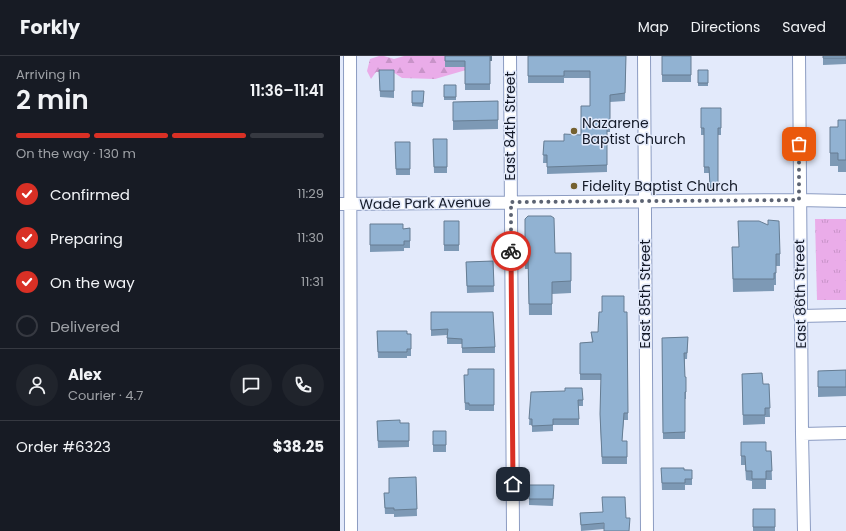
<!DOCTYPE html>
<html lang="en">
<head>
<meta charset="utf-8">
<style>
	body { margin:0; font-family:Poppins,sans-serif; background:#20242c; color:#f1f3f6; height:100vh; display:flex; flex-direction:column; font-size:15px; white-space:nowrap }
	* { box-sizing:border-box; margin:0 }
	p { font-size:13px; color:#9ea1a6 }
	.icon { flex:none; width:22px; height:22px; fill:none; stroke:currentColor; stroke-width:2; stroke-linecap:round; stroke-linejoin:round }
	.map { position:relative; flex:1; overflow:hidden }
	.sheet { display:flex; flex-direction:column; background:#171b24; width:340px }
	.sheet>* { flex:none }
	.pin { position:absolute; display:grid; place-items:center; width:34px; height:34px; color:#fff; margin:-17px; border-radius:8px; box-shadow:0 2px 6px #0006 }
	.courier { position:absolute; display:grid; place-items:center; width:40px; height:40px; margin:-20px; border:3px solid #d93025; border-radius:50%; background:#fff; color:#222; box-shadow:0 1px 5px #0007 }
	.summary em { font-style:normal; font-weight:600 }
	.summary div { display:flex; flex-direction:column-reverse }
	.summary { display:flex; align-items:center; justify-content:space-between; height:68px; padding:0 16px }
	h1 { font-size:26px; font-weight:600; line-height:30px }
	.bar { display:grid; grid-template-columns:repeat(4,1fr); gap:6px 4px; align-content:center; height:48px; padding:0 16px }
	.bar i { height:5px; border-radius:3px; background:#363941 }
	.bar .selected { background:#d93025 }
	.bar p { grid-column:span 4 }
	.line { display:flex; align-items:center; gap:10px; padding:0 16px; border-top:1px solid #363941 }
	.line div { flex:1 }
	.round { display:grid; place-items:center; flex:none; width:42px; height:42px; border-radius:21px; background:#20242c }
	ol { padding:0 16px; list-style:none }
	li { display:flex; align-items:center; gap:12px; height:44px }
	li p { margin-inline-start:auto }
	li .icon { padding:4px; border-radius:50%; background:#d93025; color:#fff; stroke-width:4 }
	li:last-child { color:#9ea1a6 }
	li i { width:22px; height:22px; border:2px solid #363941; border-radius:50% }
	header { display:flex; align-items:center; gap:24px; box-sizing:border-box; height:56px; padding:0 20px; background:#171b24; border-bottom:1px solid #363941 }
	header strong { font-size:19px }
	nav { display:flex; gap:22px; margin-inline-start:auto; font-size:14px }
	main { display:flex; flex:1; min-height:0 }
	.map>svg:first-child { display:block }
</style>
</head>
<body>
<header>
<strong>Forkly</strong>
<nav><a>Map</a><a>Directions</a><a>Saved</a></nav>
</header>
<main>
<section class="sheet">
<div class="summary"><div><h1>2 min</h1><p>Arriving in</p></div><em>11:36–11:41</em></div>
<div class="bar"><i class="selected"></i><i class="selected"></i><i class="selected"></i><i></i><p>On the way · 130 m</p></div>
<ol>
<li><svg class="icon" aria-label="check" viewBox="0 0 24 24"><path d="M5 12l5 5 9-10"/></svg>Confirmed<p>11:29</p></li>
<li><svg class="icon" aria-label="check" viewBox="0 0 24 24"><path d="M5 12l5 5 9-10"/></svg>Preparing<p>11:30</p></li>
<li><svg class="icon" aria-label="check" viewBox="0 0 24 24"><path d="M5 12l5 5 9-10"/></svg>On the way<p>11:31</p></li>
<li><i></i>Delivered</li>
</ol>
<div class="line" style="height:72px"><a class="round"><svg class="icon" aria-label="person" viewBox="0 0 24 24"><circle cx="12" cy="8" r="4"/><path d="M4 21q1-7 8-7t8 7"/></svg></a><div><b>Alex</b><p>Courier · 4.7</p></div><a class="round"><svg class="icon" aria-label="chat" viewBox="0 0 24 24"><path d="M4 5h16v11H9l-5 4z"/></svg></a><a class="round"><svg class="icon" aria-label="phone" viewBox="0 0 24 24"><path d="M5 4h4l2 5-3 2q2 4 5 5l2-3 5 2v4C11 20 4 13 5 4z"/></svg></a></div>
<div class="line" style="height:52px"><div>Order #6323</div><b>$38.25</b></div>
</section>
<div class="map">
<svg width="506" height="475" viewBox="0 0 506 475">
	<defs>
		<pattern id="grass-tufts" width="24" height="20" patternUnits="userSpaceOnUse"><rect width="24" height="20" fill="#eaace9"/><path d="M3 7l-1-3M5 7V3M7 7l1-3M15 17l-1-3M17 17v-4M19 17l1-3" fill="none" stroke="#c893c8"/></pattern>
		<pattern id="forest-firs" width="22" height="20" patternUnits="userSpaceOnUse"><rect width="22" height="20" fill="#eaace9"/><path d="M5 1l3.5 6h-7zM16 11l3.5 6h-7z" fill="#c893c8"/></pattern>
	</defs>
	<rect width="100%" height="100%" fill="#e3eafb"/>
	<path fill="url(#grass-tufts)" d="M475,163H506V244H477Z"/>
	<path fill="url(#forest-firs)" d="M39,0H44L54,3L64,0H120L126,14L95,23L62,22L53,16H36L31,23L27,15L30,3Z"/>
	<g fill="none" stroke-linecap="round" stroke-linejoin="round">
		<g stroke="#8c9cc2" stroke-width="14">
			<path id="minor" d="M10,0L11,475
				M170,0L173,475
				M304,0L307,475
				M459,0L462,378L464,475
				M0,148L459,144L506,145
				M460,260L506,259
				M462,378L506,377"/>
		</g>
		<use href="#minor" stroke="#fff" stroke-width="12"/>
	</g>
	<path fill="#7d99b5" d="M105,0H152V5H150V34H125V11H105Z
		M188,0H286L285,45L270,46V76H267V116L207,118V107H203L204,85H224L241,79L250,50V22H224V27H188Z
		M322,0H351V26H322Z
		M483,0H506V8L483,9Z
		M39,14H54V42L40,41Z
		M358,14H368V30H358Z
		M104,29H116V44H104Z
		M72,35H84L83,51L72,50Z
		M158,45V73L113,74V46Z
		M361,52H381V79H378V136H370L369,117H364V79H361Z
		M506,64V116H498V110H490V71H498Z
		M93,83H107V117H94Z
		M70,86V119H56L55,92Z
		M185,163L215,197H231V237L212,238V259H189L188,213H185Z
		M104,165H119V195H104Z
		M30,168L63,173L70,172V192H64V195L30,196Z
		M392,191L440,198V210H436V229H434V235L393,236Z
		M153,205L154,236L127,237L126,206Z
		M91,256L155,291V297H122V288H107V279L91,280Z
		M284,256H287L288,364H284L282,385H287V408H262L260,364L261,324H240V287L252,286L251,276H258Z
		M37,275L71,278V300H67V302H38Z
		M348,281L347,303H345V321H346V343H345V383H323L322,282Z
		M154,313V355H129V354H125L124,319H128Z
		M506,314V340L478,341V315Z
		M402,318L423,328H429L430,361H425V368L403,369Z
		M191,336L243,344V350H239V369H213V375L192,376V369H189Z
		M37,365L60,367L69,385V391L38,392Z
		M93,375H106V396H93Z
		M401,386L426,395H431L432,424H426V433H412V425L406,424L405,409H401Z
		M321,412L352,414V429H345V434H322Z
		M76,421L77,460L54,461V458H45L44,437H49Z
		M214,429L213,450L189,449V443Z
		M413,453H435V475H413Z
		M263,456L264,473L241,475L240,457Z"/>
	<path fill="#667d93" d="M150,0H152V5H150Z"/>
	<path fill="#91b2d2" stroke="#667d93" d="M105,0H150V28H125V5H105Z
		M188,0H286L285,37L270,39V68H267V109L207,111V99H203L204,85H224V78L241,79V50H250V15H224V20H188Z
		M322,0H351V19H322Z
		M483,0H506V2H483Z
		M39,14H54V35H40Z
		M358,14H368V27H358Z
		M104,29H116V41H104Z
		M72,35H84L83,47H72Z
		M158,45V64L113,65V46Z
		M361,52H381V72H378V130H370L369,111H364V72H361Z
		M498,64H506V104H498V97H490V71H498Z
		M93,83H107V111H94Z
		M55,86H70V113H56Z
		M188,160H211L214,162L215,197H231V225L212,226V248H189L188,201H185V163Z
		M428,164L439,165L440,198H436V217H434V223H393L392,191H399L398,165H419L428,169Z
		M104,165H119V189H104Z
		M30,168H63V173L70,172V185H64V189H30Z
		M153,205L154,230H127L126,206Z
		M262,240H284V256H287L288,357H284L282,385H287V401H262L260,358L261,318H240V287L253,286L251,276H258L259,256H262Z
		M91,256H153L155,291L122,292V283L107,282L108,273L91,274Z
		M37,275H67V278H71V293H67V296H38Z
		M348,281L347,297H344L345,321H346V336H345V376L323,377L322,282Z
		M128,313H154V349H129V347H125L124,319H128Z
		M506,314V331H478V315Z
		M422,317L423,328H429L430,352H425V359H403L402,318Z
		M225,332H242L243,344H238L239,363H213V369L192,370V363H189L191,336L225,335Z
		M60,364V367H69V385H38L37,365Z
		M93,375H106V389H93Z
		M401,386H426V395H431L432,415H426V423H412V415H406L405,400H401Z
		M321,412H344V414H352V423H345V427H322Z
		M76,421L77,453L54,454V452H45L44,437H49V422Z
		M189,429H214L213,443H189Z
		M262,441H285L286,462H290L289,475H264V467L241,469L240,457L263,456Z
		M413,453H435V471H413Z"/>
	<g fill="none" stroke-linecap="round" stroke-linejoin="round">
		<path stroke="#5c6372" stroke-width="4" stroke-dasharray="0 7.2" d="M171,195V146L459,144V88"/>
		<path stroke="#d93025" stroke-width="5" d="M171,195L173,428"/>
	</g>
	<g fill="#756130" stroke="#e3eafb" stroke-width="1.5">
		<circle cx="234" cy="75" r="4"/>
		<circle cx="234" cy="130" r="4"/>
	</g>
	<g text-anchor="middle" stroke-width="3" stroke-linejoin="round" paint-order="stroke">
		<g font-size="14" fill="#141a28" stroke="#e3eafb" text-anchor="start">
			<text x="242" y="72">Nazarene<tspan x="242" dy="16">Baptist Church</tspan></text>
			<text x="242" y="135">Fidelity Baptist Church</text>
		</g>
		<g font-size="14" fill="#141a28" stroke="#e3eafb">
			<text transform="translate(170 70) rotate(-90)" y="5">East 84th Street</text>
			<text transform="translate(85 147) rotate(-1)" y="5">Wade Park Avenue</text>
			<text transform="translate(305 238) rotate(-90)" y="5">East 85th Street</text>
			<text transform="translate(460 238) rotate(-91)" y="5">East 86th Street</text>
		</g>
	</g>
</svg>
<div class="pin" style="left:459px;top:88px;background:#ea580c"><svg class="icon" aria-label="bag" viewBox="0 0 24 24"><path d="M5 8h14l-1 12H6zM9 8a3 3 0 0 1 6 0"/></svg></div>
<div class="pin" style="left:173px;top:428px;background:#1f2937"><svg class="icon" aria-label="home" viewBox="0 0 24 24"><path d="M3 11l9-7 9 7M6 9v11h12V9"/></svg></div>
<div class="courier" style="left:171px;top:195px"><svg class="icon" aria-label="bike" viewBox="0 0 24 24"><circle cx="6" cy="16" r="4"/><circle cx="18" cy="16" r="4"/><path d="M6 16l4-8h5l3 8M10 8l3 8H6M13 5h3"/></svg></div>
</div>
</main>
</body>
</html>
